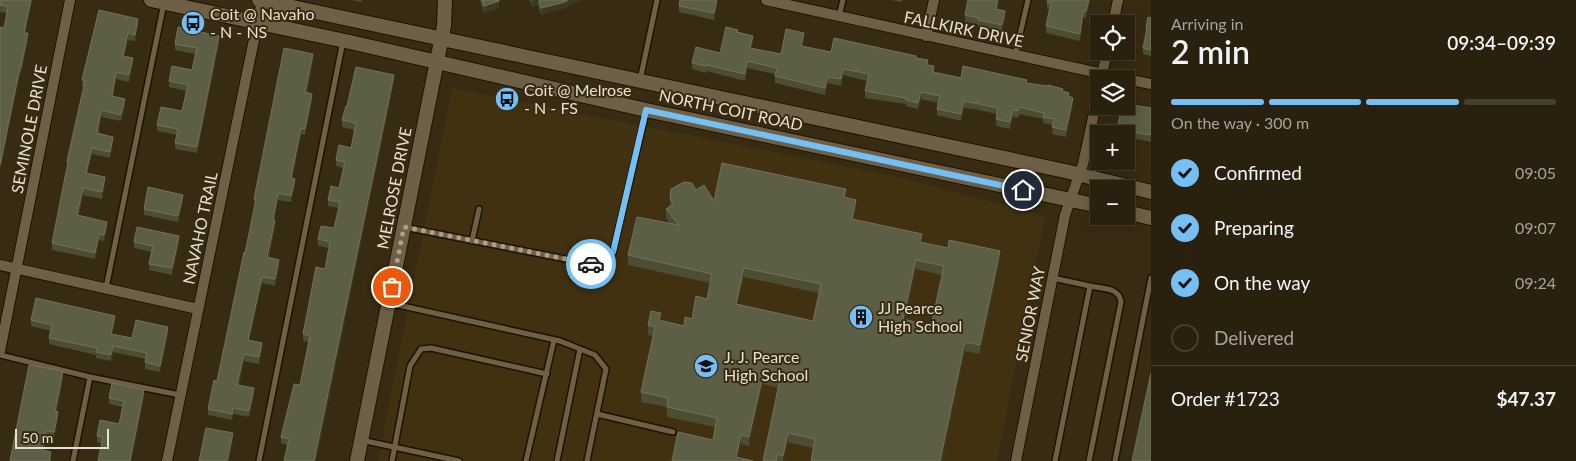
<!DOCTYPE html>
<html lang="en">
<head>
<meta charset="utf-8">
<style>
	body { margin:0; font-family:Lato,sans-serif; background:#322817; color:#f1f3f6; height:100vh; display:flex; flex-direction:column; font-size:19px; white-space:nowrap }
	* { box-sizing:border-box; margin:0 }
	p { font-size:16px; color:#a5a39e }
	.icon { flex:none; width:28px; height:28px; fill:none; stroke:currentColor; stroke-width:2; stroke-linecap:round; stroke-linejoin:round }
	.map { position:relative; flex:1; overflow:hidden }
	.details { display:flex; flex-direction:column; background:#2a200e; width:425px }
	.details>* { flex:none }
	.buttons { position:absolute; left:1090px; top:15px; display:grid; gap:10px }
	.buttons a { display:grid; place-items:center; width:45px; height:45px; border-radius:0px; background:#2a200e; box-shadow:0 2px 12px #0003,0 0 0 1px #463e2e; font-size:25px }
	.scale { position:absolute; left:15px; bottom:12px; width:94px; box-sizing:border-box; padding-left:5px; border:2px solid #e7dfd1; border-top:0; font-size:14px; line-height:18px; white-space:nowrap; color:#e7dfd1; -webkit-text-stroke:4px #382b13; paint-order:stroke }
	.pin { position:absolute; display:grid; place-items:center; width:42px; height:42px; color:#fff; margin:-21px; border:2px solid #fff; border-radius:50%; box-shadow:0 1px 5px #0007 }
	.courier { position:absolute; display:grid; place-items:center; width:50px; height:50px; margin:-25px; border:4px solid #74c0f6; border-radius:50%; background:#fff; color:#222; box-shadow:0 1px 6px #0007 }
	.summary em { font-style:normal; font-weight:600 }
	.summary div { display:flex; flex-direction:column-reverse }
	.summary { display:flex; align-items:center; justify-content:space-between; height:85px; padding:0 20px }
	h1 { font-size:32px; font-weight:600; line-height:38px }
	.bar { display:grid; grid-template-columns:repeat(4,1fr); gap:8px 5px; align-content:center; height:60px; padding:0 20px }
	.bar i { height:6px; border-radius:4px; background:#463e2e }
	.bar .on { background:#74c0f6 }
	.bar p { grid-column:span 4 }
	.line { display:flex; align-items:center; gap:12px; padding:0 20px; border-top:1px solid #463e2e }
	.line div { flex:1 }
	ol { padding:0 20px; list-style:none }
	li { display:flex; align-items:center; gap:15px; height:55px }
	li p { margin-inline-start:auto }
	li .icon { padding:5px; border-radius:50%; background:#74c0f6; color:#111; stroke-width:4 }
	li:last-child { color:#a5a39e }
	li i { width:28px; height:28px; border:2px solid #463e2e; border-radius:50% }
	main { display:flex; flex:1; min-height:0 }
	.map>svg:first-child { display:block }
</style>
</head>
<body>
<main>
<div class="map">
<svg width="1151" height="461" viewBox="0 0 1151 461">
	<rect width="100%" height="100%" fill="#382b13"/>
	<path fill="#413110" d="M452,88L890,175L1045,216L997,461H378Z"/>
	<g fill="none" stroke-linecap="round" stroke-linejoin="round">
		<g stroke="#1f1300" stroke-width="8">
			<path id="lane" d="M839,16L843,0
				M1015,56L1028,0
				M640,80L657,0
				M404,227L596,265L609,258L613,252L646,112
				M472,241L479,209
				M1053,278L1090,286
				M106,288L164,3
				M389,303L560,341L595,355L606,369L587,461
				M0,355L90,377L180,395
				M597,414L673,432
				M361,440L459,461
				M73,461L90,377
				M259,461L343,41
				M392,461L410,366L421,349L431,348L547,374
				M526,461L554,340
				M557,461L580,349
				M1055,461L1090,286C1103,289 1119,287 1121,302L1089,461
				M1115,461L1151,278"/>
		</g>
		<g stroke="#1f1300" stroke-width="12">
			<path id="street" d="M766,0L1126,79
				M1113,24L1118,0
				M926,36L934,0
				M1101,79L1107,51
				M1126,79L1151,84
				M0,265L198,309
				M0,351L70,0
				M167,461L262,1
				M1016,461L1065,215L1083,164L1099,90"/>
		</g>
		<g stroke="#1f1300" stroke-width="16">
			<path id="secondary" d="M151,0L350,42L646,110L1099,206
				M259,0L1065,171L1151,192
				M1126,212L1151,218
				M357,461L444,26L445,0"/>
		</g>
		<use href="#lane" stroke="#6e6046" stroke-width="5"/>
		<use href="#street" stroke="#6e6046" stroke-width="10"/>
		<use href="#secondary" stroke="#6e6046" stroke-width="14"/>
	</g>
	<path fill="#4c4e34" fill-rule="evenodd" d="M0,0H32L25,33L28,40L21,73H20L0,171V27L4,28L7,13L0,12Z
		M352,0H362L361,2Z
		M480,0H499V8L484,13Z
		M530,0H581L565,8L541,15L538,5L532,7Z
		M891,0H902V2Z
		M968,0H999L997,9L1005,17L1002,32L978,27V24L965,22V15Z
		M1047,2L1089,6L1086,18L1083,17L1080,41L1046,33V26L1050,9H1047Z
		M679,6H717L714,20L679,12Z
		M99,10L138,25L135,41L128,40L124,56L133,65L129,82L116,79L113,96L125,105L121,121L101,117L98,134L113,143L110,158L92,154L87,174L105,184L102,199L83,195L79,215L107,228L104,241L99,240L95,259L52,250V243L67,168V161L84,87H82V80Z
		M1151,18V56L1143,54V48L1146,34V27Z
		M738,32L753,42L751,48L781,54L804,40L803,46L831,52L916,58L928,65L934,72L961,78L1027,83L1063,91L1069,97L1073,104L1066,137L1052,134L1053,125L1043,123V119L1019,114L1018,118L1013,117L1010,129L996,126L997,114L974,109L964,108L961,121L937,115V109L938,103L921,99L918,109L906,106V104L865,98V91L867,81L843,75L841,86L828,83L825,95L775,83V74L747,68L745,81L707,71L706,73L692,69V63L720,53Z
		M219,43L197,153L175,149V143L177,135L157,131V125L182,111L186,91L169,87V81L192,70L195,54L175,50V44Z
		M313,61L307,93L312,100L305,135L301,134L292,178L295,185L291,202L278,200L274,220L275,227L269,258L279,266L275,286L262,283L249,340L262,349L259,364L244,361L239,385L254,395L249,417L233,414L232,420L208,415V409L217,381L255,206L254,199Z
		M394,81L316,461H284L288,445L281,443V437L300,385L309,342L303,341V334L325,269L329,248L318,246V239L334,228L339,208L328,206V200L339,188L343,168L336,166V160L351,148L355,130L342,127V120L347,106Z
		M1151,108V142L1133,138L1130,153L1126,152V134Z
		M696,190L714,201L846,198L856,209L854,219L922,242L1000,260L980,354L965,351L942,461H811L813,448L788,442L784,461H763L778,388L763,384L749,446L741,444L738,458L672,461L713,440L715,427L667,417V407L641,402V392L653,336L648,335V325L661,321L684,326L692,319L707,299L710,283L628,265V255L670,224L666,218V209L670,206V198ZM916,269L942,275L931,326L905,320ZM744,277L819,293L813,321L738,304Z
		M183,201L178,222L144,215V209Z
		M134,242L179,243L172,275L149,270V264L152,252L134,248Z
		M31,320L115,323L112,334L132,338L168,334L160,372L145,369V359L113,352L111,361L96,358V355L49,344V338L51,331L31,326Z
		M63,378L57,411L58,418L54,439L46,437L44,450L51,458V461H10Z
		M144,397L131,461H98L102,444L97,442V436L119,424L122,407L109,404V398Z"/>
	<path fill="#3d3920" d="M31,0H32V2L24,39V33Z
		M534,0H538V5L532,7V1Z
		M568,0H581L565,8L541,15V8Z
		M717,0V6L714,20V13Z
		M1089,0V6L1086,18V11Z
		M499,1V8L484,13V6Z
		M1005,11V17L1002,32V25Z
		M1083,11V17L1080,41V34Z
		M138,19V25L135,41V35Z
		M28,33V40L21,73V67Z
		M128,33V40L123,63V56Z
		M804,33V40L801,52V46Z
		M219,36V43L197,153V147Z
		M753,36V42L750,54V48Z
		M313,54V61L305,99V92Z
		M133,58V65L129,82V75Z
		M747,61V68L745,81V74Z
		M20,67V73L0,171V165Z
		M843,69V75L841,86V79Z
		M116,72V79L112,102V96Z
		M394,75V81L316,461H314Z
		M828,77V83L825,95V88Z
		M921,92V99L918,109V103Z
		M312,94V100L305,135V129Z
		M1073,98V104L1066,137V130Z
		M125,99V105L121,121V115Z
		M964,101V108L961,121V114Z
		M101,110V117L97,140V133Z
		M1013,110V117L1010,129V122Z
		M301,128V134L291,184V178Z
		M1133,132V138L1130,153V146Z
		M113,137V143L110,158V152Z
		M92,148V154L86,180V173Z
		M105,177V184L102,199V192Z
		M295,179V185L291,202V196Z
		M83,188V195L77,222V215Z
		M278,193V200L273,226V220Z
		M183,195V201L178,222V216Z
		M856,200V209L852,228V219Z
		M275,220V227L267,264V257Z
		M107,222V228L104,241V235Z
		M99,234V240L95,259V253Z
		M179,236V243L172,275V268Z
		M1000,251V260L980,354V345Z
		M279,260V266L275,286V279Z
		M916,260V269L903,329V319Z
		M744,268V277L736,313V304Z
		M262,277V283L248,346V340Z
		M115,316V323L111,340V334Z
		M168,327V334L160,372V366Z
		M965,342V351L942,461H940Z
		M262,343V349L259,364V357Z
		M113,346V352L111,361V355Z
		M244,354V361L237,391V385Z
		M63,371V378L55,418V411Z
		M763,375V384L749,446V437Z
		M254,388V395L249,417V411Z
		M144,390V397L131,461H130Z
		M58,412V418L54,439V432Z
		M46,431V437L42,456V450Z
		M233,433V440L229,461H227Z
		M788,433V442L784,461H783V456Z
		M741,435V444L737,461L736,457Z"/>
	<path fill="#5c5e45" stroke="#72725b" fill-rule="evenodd" d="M0,0H31L24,33H28L21,67H20L0,165V27L4,28L8,7L0,5Z
		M482,0H499V1L484,6Z
		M539,0H568L565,2L541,8Z
		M680,0H717L714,13L679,6Z
		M968,0H997L996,9L1005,11L1002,25L978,20L979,18L965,15Z
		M1048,0H1089L1086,11H1083L1080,34L1046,26L1051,3L1047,2Z
		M99,10L138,19L135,35L128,33L123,56L133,58L129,75L116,72L112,96L125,99L121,115L101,110L97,133L113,137L110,152L92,148L86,173L105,177L102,192L83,188L77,215L107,222L104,235L99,234L95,253L52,243L68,162L67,161L85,81L82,80Z
		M1148,17L1151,18V50L1143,48L1147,28L1146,27Z
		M178,27L219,36L197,147L175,143L178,129L157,125L161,107L182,111L188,85L169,81L172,66L192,70L197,48L175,44Z
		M726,27L738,30L737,32L753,36L750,48L781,54L786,29L804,33L801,46L831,52L834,38L916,56V58L928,60L927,65L934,66L933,72L961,78L963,66L1027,80L1026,83L1047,86L1048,85L1063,89L1062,91L1069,93L1068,96L1073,98L1066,130L1052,127L1054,119L1043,117L1044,113L1019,107L1018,111L1013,110L1010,122L996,119L998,108L974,103L964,101L961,114L937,109L940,96L921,92L918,103L906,100V98L865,91L869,74L843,69L841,79L828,77L825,88L775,76L777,68L747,61L745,74L707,65L706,66L692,63L696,47L720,53Z
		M284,48L313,54L305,92L312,94L305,129L301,128L291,178L295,179L291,196L278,193L273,220H275L267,257L279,260L275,279L262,277L248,340L262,343L259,357L244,354L237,385L254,388L249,411L233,408L232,414L208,409L214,380L217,381L244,252L245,253L256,199H254Z
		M356,67L394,75L314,461H284L289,439L281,437L294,384L300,385L310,336L303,334L316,267L325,269L330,242L318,239L321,226L334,228L340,202L328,200L331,186L339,188L345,162L336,160L339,145L351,148L356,123L342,120L346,106H347Z
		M1126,104L1151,108V135L1133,132L1130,146H1126V134H1116L1122,106H1126Z
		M722,163L846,189L844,197L856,200L852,219L922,234L920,242L948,248L949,240L1000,251L980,345L965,342L940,461H811L815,439L788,433L783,456L777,454L776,461H763L780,379L763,375L749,437L741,435L736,457L753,461H672L678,432L713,440L717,418L667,407L668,398L641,392L655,327L648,325L651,311L661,313L659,320L684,326L685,317L692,319L696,296L707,299L712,274L628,255L637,217L679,225L666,209L673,204L670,198L671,189L684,182L692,183L696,190L704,185L714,201ZM916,260L944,266L931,326L903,319ZM744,268L821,284L813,321L736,304Z
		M148,187L183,195L178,216L144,209Z
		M137,227L179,236L172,268L149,264L153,246L134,242Z
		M36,298L115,316L111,334L132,338L136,320L168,327L160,366L145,362L147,353L113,346L111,355L96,352L97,348L49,338L52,325L31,320Z
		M29,365L63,371L55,411L58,412L54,432L46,431L42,450L51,452L49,461H10Z
		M1151,373V461H1132Z
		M112,383L144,390L130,461H98L103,437L97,436L100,420L119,424L124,401L109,398Z
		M206,428L233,433L227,461H199Z"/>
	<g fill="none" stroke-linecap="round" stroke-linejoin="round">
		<path stroke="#aaa08e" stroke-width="5" stroke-dasharray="0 9" d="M392,287L404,227L591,264"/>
		<path stroke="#74c0f6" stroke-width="6" d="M591,264C601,266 608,259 613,252L646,110L1023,190"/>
	</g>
	<defs>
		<g id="bus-disc" transform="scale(1.25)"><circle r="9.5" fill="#74c0f6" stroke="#382b13"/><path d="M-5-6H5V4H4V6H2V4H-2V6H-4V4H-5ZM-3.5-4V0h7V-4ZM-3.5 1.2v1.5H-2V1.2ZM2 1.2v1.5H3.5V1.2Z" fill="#111"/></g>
		<g id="building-disc" transform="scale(1.25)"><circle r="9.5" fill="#74c0f6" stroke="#382b13"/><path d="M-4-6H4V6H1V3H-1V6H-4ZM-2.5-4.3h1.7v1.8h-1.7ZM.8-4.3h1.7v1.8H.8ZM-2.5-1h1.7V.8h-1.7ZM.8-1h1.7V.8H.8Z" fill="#111"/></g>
		<g id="school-disc" transform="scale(1.25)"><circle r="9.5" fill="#74c0f6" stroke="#382b13"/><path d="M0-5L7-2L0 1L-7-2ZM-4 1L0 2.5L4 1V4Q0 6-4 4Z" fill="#111"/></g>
	</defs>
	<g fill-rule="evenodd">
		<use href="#bus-disc" x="193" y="23"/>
		<use href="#bus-disc" x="507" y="99"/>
		<use href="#building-disc" x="861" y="317"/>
		<use href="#school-disc" x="706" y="366"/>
	</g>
	<g text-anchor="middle" stroke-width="4" stroke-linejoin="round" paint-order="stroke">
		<g font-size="16" fill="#e7dfd1" stroke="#382b13" text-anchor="start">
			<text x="210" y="20">Coit @ Navaho<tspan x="210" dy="18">- N - NS</tspan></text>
			<text x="524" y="96">Coit @ Melrose<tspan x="524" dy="18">- N - FS</tspan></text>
			<text x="878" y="314">JJ Pearce<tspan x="878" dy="18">High School</tspan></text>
			<text x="724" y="363">J. J. Pearce<tspan x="724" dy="18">High School</tspan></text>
		</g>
		<g font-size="16" fill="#e7dfd1" stroke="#382b13">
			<text transform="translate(964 29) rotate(12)" y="6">FALLKIRK DRIVE</text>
			<text transform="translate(731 110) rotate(12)" y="6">NORTH COIT ROAD</text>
			<text transform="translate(29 129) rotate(-79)" y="6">SEMINOLE DRIVE</text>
			<text transform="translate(394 188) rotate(-79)" y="6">MELROSE DRIVE</text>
			<text transform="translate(200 228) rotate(-78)" y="6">NAVAHO TRAIL</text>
			<text transform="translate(1030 314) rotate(-79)" y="6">SENIOR WAY</text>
		</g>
	</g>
</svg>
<div class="buttons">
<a><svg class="icon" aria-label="locate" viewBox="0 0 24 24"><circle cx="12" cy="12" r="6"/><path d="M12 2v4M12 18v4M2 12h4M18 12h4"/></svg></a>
<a><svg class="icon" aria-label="layers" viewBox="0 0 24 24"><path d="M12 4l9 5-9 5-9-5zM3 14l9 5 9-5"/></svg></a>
<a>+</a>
<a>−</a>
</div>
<div class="scale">50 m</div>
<div class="pin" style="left:392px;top:287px;background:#ea580c"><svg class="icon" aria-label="bag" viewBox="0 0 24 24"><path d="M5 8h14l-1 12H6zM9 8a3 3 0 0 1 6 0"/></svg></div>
<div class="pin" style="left:1023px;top:190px;background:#1f2937"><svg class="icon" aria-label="home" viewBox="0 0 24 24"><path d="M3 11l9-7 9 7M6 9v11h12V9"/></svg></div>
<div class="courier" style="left:591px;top:264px"><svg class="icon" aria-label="car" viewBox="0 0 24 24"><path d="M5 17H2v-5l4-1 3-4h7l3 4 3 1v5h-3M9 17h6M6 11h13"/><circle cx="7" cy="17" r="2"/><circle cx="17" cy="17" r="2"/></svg></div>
</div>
<section class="details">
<div class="summary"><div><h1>2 min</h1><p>Arriving in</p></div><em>09:34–09:39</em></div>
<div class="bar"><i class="on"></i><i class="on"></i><i class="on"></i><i></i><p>On the way · 300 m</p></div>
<ol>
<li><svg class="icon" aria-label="check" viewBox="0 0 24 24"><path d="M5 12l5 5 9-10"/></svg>Confirmed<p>09:05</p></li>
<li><svg class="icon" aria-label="check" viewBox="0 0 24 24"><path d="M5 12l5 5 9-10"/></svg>Preparing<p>09:07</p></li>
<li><svg class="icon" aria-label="check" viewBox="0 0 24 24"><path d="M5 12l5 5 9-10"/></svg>On the way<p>09:24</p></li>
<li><i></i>Delivered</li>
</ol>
<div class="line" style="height:65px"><div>Order #1723</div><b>$47.37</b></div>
</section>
</main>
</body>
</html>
